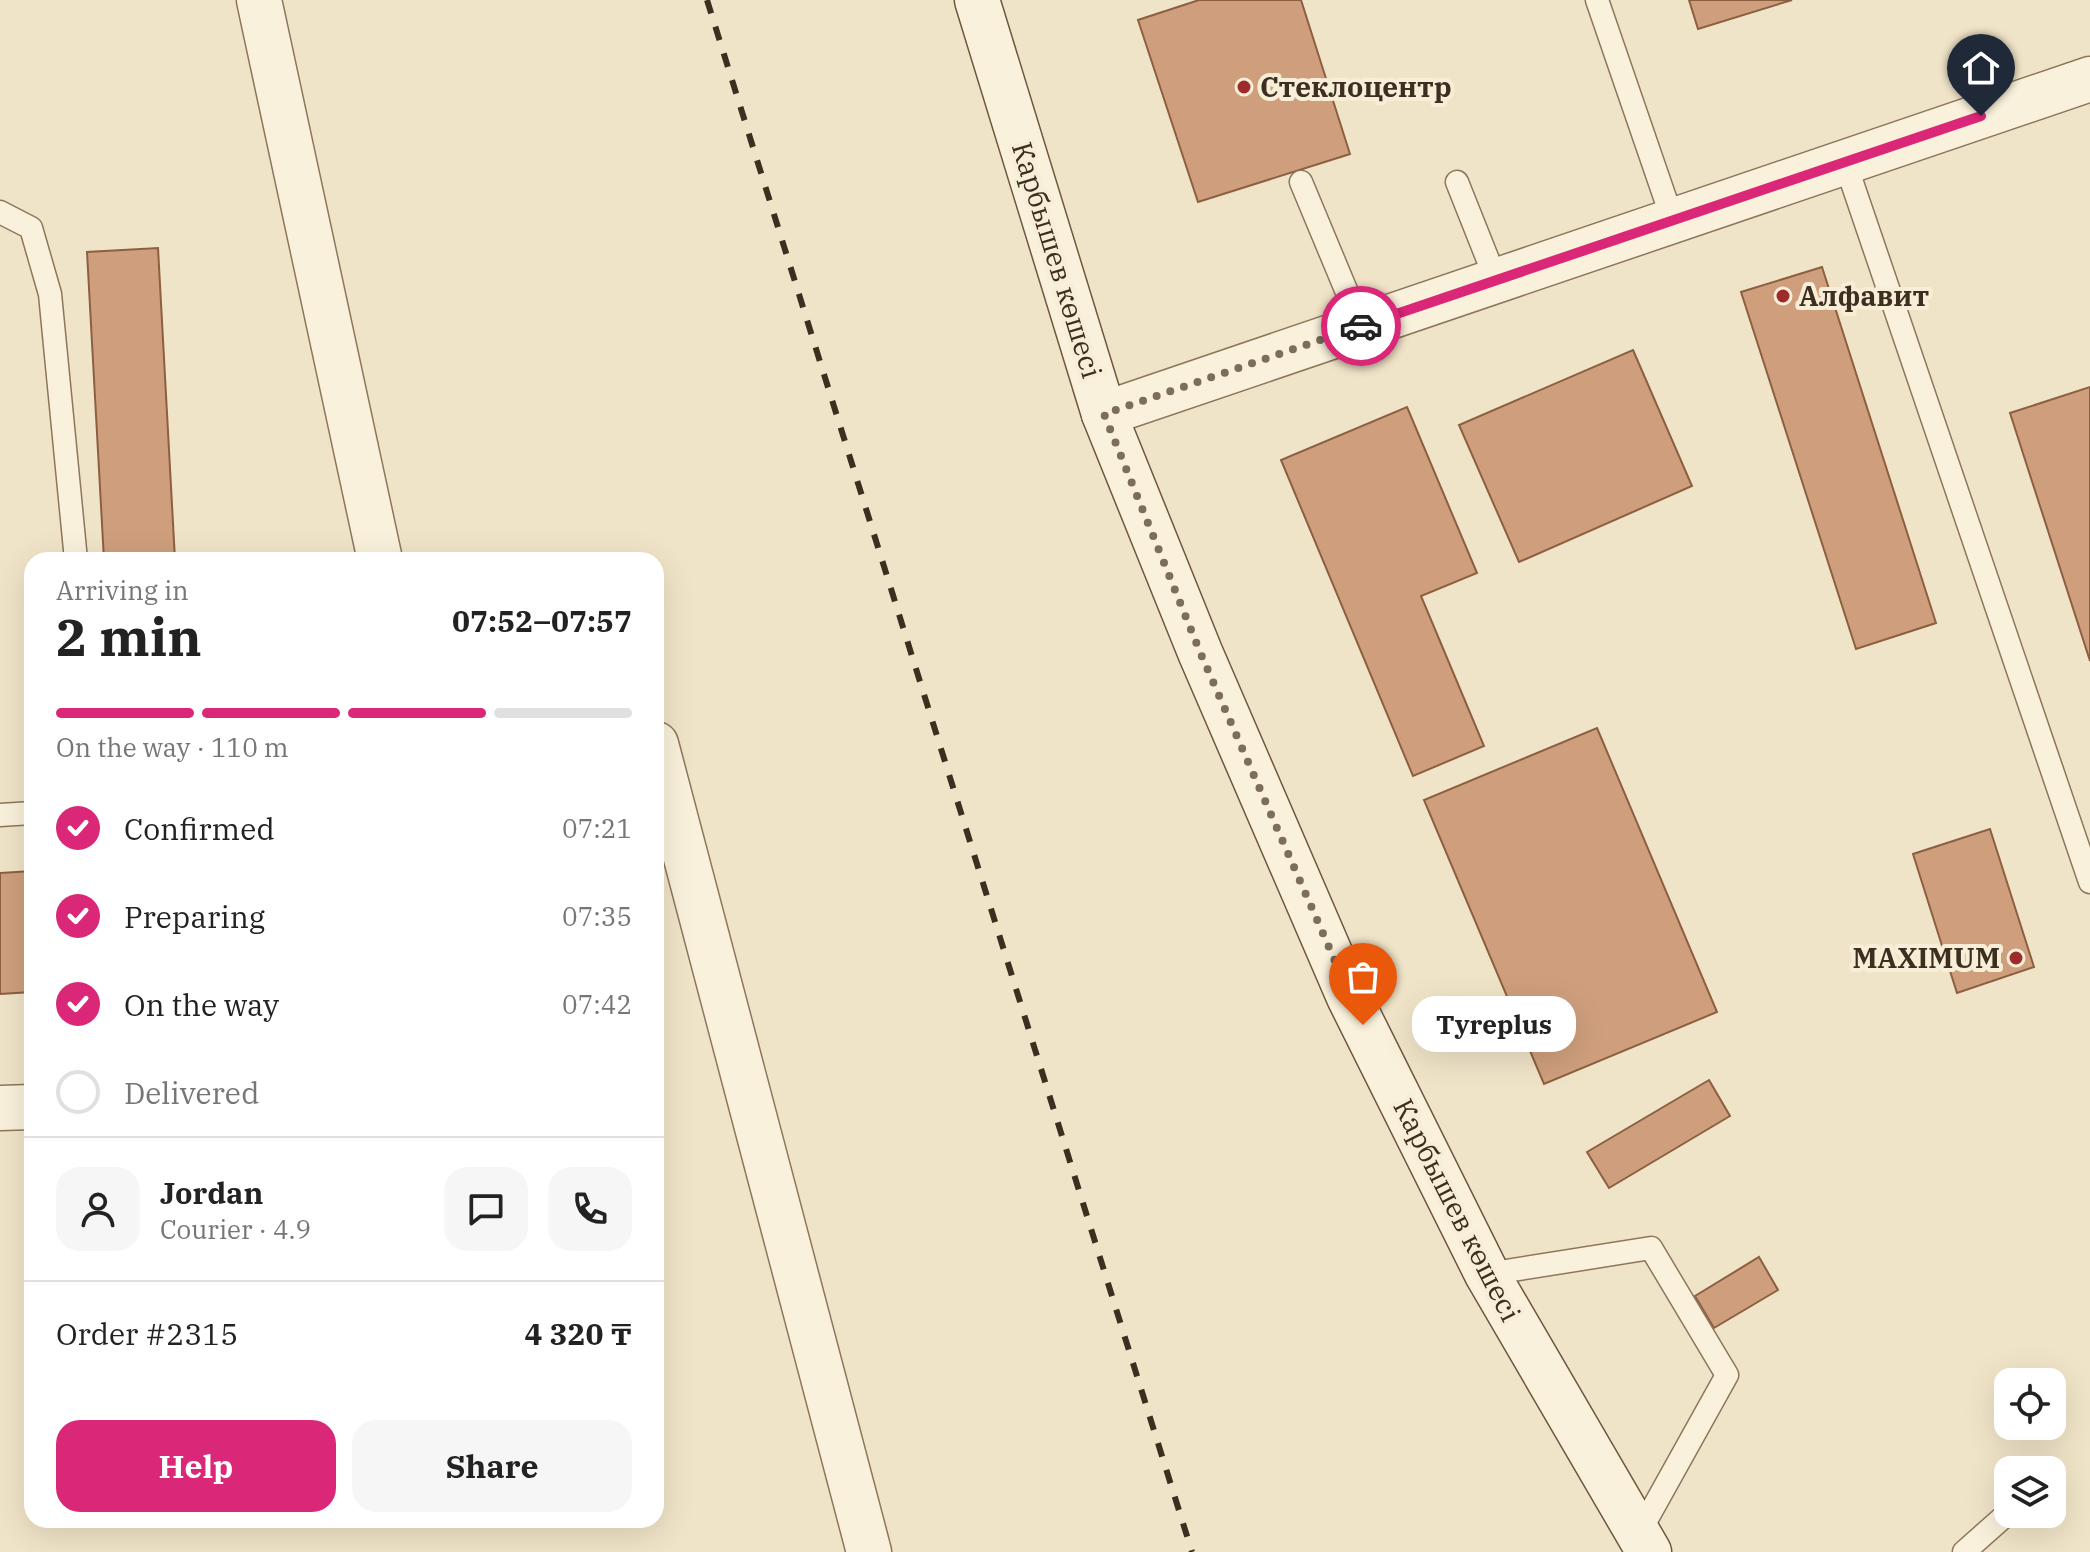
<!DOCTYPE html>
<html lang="en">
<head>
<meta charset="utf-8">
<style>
	body { margin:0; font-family:"IBM Plex Serif",serif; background:#f6f6f6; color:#222; height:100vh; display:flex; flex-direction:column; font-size:30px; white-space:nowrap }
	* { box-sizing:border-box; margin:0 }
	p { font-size:26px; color:#767676 }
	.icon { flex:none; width:44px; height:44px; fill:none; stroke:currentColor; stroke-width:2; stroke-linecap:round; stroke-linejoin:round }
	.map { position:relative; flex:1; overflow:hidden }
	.drawer { position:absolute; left:24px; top:552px; width:640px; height:976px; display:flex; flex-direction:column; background:#fff; border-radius:24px; box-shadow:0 8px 32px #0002 }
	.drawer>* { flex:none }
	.controls { position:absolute; left:1994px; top:1368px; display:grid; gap:16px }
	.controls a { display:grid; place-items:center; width:72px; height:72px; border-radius:16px; background:#fff; box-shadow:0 8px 32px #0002; font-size:40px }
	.pin { position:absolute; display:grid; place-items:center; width:68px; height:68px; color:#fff; margin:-82px -34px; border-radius:50% 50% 50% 0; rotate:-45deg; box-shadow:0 0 8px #0007 }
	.pin .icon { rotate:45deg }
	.courier { position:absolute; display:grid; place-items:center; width:80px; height:80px; margin:-40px; border:6px solid #db2777; border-radius:50%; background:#fff; color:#222; box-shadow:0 2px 10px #0007 }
	.bubble { position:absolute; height:56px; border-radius:24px; background:#fff; box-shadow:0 8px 32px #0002; font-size:26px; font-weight:700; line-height:56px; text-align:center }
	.headline em { font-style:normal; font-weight:700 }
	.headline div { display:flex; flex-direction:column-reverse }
	.headline { display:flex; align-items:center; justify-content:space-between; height:136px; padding:0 32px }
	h1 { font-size:52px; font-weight:700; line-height:60px }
	.bar { display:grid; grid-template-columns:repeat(4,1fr); gap:12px 8px; align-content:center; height:96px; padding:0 32px }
	.bar i { height:10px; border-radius:6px; background:#e0e0e0 }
	.bar .current { background:#db2777 }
	.bar p { grid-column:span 4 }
	.line { display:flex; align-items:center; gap:20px; padding:0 32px; border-top:2px solid #e0e0e0 }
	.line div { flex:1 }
	.round { display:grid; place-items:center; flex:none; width:84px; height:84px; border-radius:24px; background:#f6f6f6 }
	ol { padding:0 32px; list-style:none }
	li { display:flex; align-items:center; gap:24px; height:88px }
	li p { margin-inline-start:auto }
	li .icon { padding:8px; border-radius:50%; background:#db2777; color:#fff; stroke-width:4 }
	li:last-child { color:#767676 }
	li i { width:44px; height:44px; border:4px solid #e0e0e0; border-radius:50% }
	.action { display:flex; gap:16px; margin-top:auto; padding:16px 32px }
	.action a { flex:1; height:92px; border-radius:24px; background:#db2777; color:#fff; font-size:32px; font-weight:700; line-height:92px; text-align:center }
	.action a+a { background:#f6f6f6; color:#222 }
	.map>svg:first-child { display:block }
</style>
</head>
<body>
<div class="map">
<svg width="2090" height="1552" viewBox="0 0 2090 1552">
	<rect width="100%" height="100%" fill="#f0e4c8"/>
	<path fill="#cf9f7d" stroke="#8d5f41" stroke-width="2" d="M1199,0H1301L1350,154L1198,202L1138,20Z
		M1689,0H1792L1698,29Z
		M158,248L175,560H104L87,252Z
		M1822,267L1936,623L1856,649L1741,292Z
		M1633,350L1692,486L1519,562L1459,425Z
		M2090,387V661L2010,413Z
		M1407,407L1477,573L1421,596L1484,746L1413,776L1281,460Z
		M1597,728L1717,1012L1544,1084L1424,800Z
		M1990,829L2034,967L1957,993L1913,854Z
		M32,871V992L0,994V873Z
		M1709,1080L1730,1116L1609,1188L1587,1152Z
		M1759,1257L1778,1290L1714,1328L1695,1296Z"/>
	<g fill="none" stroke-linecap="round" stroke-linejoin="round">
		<g stroke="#8d765c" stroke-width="25">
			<path id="lane" d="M1597,0L1673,221
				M1845,162L2090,882
				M1301,182L1361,326
				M1457,182L1496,280
				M0,212L31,228L50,294L76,560
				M0,815L32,813
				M1487,1274L1651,1248L1727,1375L1638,1535
				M1964,1552L2008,1513"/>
		</g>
		<g stroke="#8d765c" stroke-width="47">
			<path id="street" d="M259,0L380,560
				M1104,414L2090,79
				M656,744L869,1552
				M0,1108L32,1107"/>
		</g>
		<g stroke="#6f573f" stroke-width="47">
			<path id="secondary" d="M977,0L1104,414L1200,652L1349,997L1487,1274L1649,1552"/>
		</g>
		<use href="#lane" stroke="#faf1dc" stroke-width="22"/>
		<use href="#street" stroke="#faf1dc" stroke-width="44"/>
		<use href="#secondary" stroke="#faf1dc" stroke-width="44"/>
		<path stroke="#3d2e20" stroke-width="6" stroke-dasharray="14 14" stroke-linecap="butt" d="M707,0L1192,1552"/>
	</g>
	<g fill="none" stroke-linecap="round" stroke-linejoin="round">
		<path stroke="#7c6e5b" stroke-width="8" stroke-dasharray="0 14.4" d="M1361,326L1104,414L1200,652L1363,1025"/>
		<path stroke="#db2777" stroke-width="10" d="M1361,326L1981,116"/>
	</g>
	<g fill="#9e2a2b" stroke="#f7eed8" stroke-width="3">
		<circle cx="1244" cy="87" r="8"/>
		<circle cx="1783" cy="296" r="8"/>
		<circle cx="2016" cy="958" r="8"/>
	</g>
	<g text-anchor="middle" stroke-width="8" stroke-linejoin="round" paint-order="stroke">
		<g font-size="28" font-weight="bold" fill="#3d2e20" stroke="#f7eed8" text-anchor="start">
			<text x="1260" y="97">Стеклоцентр</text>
			<text x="1799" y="306">Алфавит</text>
			<text x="2000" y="968" text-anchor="end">MAXIMUM</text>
		</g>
		<g font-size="28" fill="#3d2e20" stroke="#f7eed8">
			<text transform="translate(1057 260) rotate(73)" y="10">Карбышев көшесі</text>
			<text transform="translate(1457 1210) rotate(63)" y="10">Карбышев көшесі</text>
		</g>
	</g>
</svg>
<div class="controls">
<a><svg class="icon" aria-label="locate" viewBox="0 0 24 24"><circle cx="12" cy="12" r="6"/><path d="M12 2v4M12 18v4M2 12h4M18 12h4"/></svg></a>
<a><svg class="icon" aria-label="layers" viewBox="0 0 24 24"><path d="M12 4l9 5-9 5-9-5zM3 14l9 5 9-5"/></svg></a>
</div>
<div class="pin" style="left:1363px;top:1025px;background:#ea580c"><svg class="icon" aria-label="bag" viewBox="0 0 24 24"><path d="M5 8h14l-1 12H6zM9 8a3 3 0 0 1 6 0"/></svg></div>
<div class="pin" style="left:1981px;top:116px;background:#1f2937"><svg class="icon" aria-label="home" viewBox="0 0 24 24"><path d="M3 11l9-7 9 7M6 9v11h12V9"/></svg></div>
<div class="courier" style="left:1361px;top:326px"><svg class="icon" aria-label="car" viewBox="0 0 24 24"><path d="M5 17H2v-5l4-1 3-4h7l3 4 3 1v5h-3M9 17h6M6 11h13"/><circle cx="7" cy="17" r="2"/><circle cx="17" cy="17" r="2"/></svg></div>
<div class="bubble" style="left:1412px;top:996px;width:164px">Tyreplus</div>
<section class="drawer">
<div class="headline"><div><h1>2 min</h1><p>Arriving in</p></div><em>07:52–07:57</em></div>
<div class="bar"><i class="current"></i><i class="current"></i><i class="current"></i><i></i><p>On the way · 110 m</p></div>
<ol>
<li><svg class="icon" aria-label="check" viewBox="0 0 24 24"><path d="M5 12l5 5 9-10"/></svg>Confirmed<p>07:21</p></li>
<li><svg class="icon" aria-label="check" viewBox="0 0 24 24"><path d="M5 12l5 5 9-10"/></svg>Preparing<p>07:35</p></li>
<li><svg class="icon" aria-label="check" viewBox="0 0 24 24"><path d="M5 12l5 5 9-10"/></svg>On the way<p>07:42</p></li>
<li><i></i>Delivered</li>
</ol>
<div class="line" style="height:144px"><a class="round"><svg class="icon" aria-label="person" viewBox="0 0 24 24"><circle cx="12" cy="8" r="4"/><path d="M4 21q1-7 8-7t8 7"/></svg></a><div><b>Jordan</b><p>Courier · 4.9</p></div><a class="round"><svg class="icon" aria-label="chat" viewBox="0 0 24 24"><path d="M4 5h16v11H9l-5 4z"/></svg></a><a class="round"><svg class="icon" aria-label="phone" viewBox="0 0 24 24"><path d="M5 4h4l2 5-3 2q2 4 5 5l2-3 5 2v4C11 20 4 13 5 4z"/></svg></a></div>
<div class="line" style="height:104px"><div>Order #2315</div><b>4 320 ₸</b></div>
<div class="action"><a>Help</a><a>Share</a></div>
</section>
</div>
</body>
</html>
